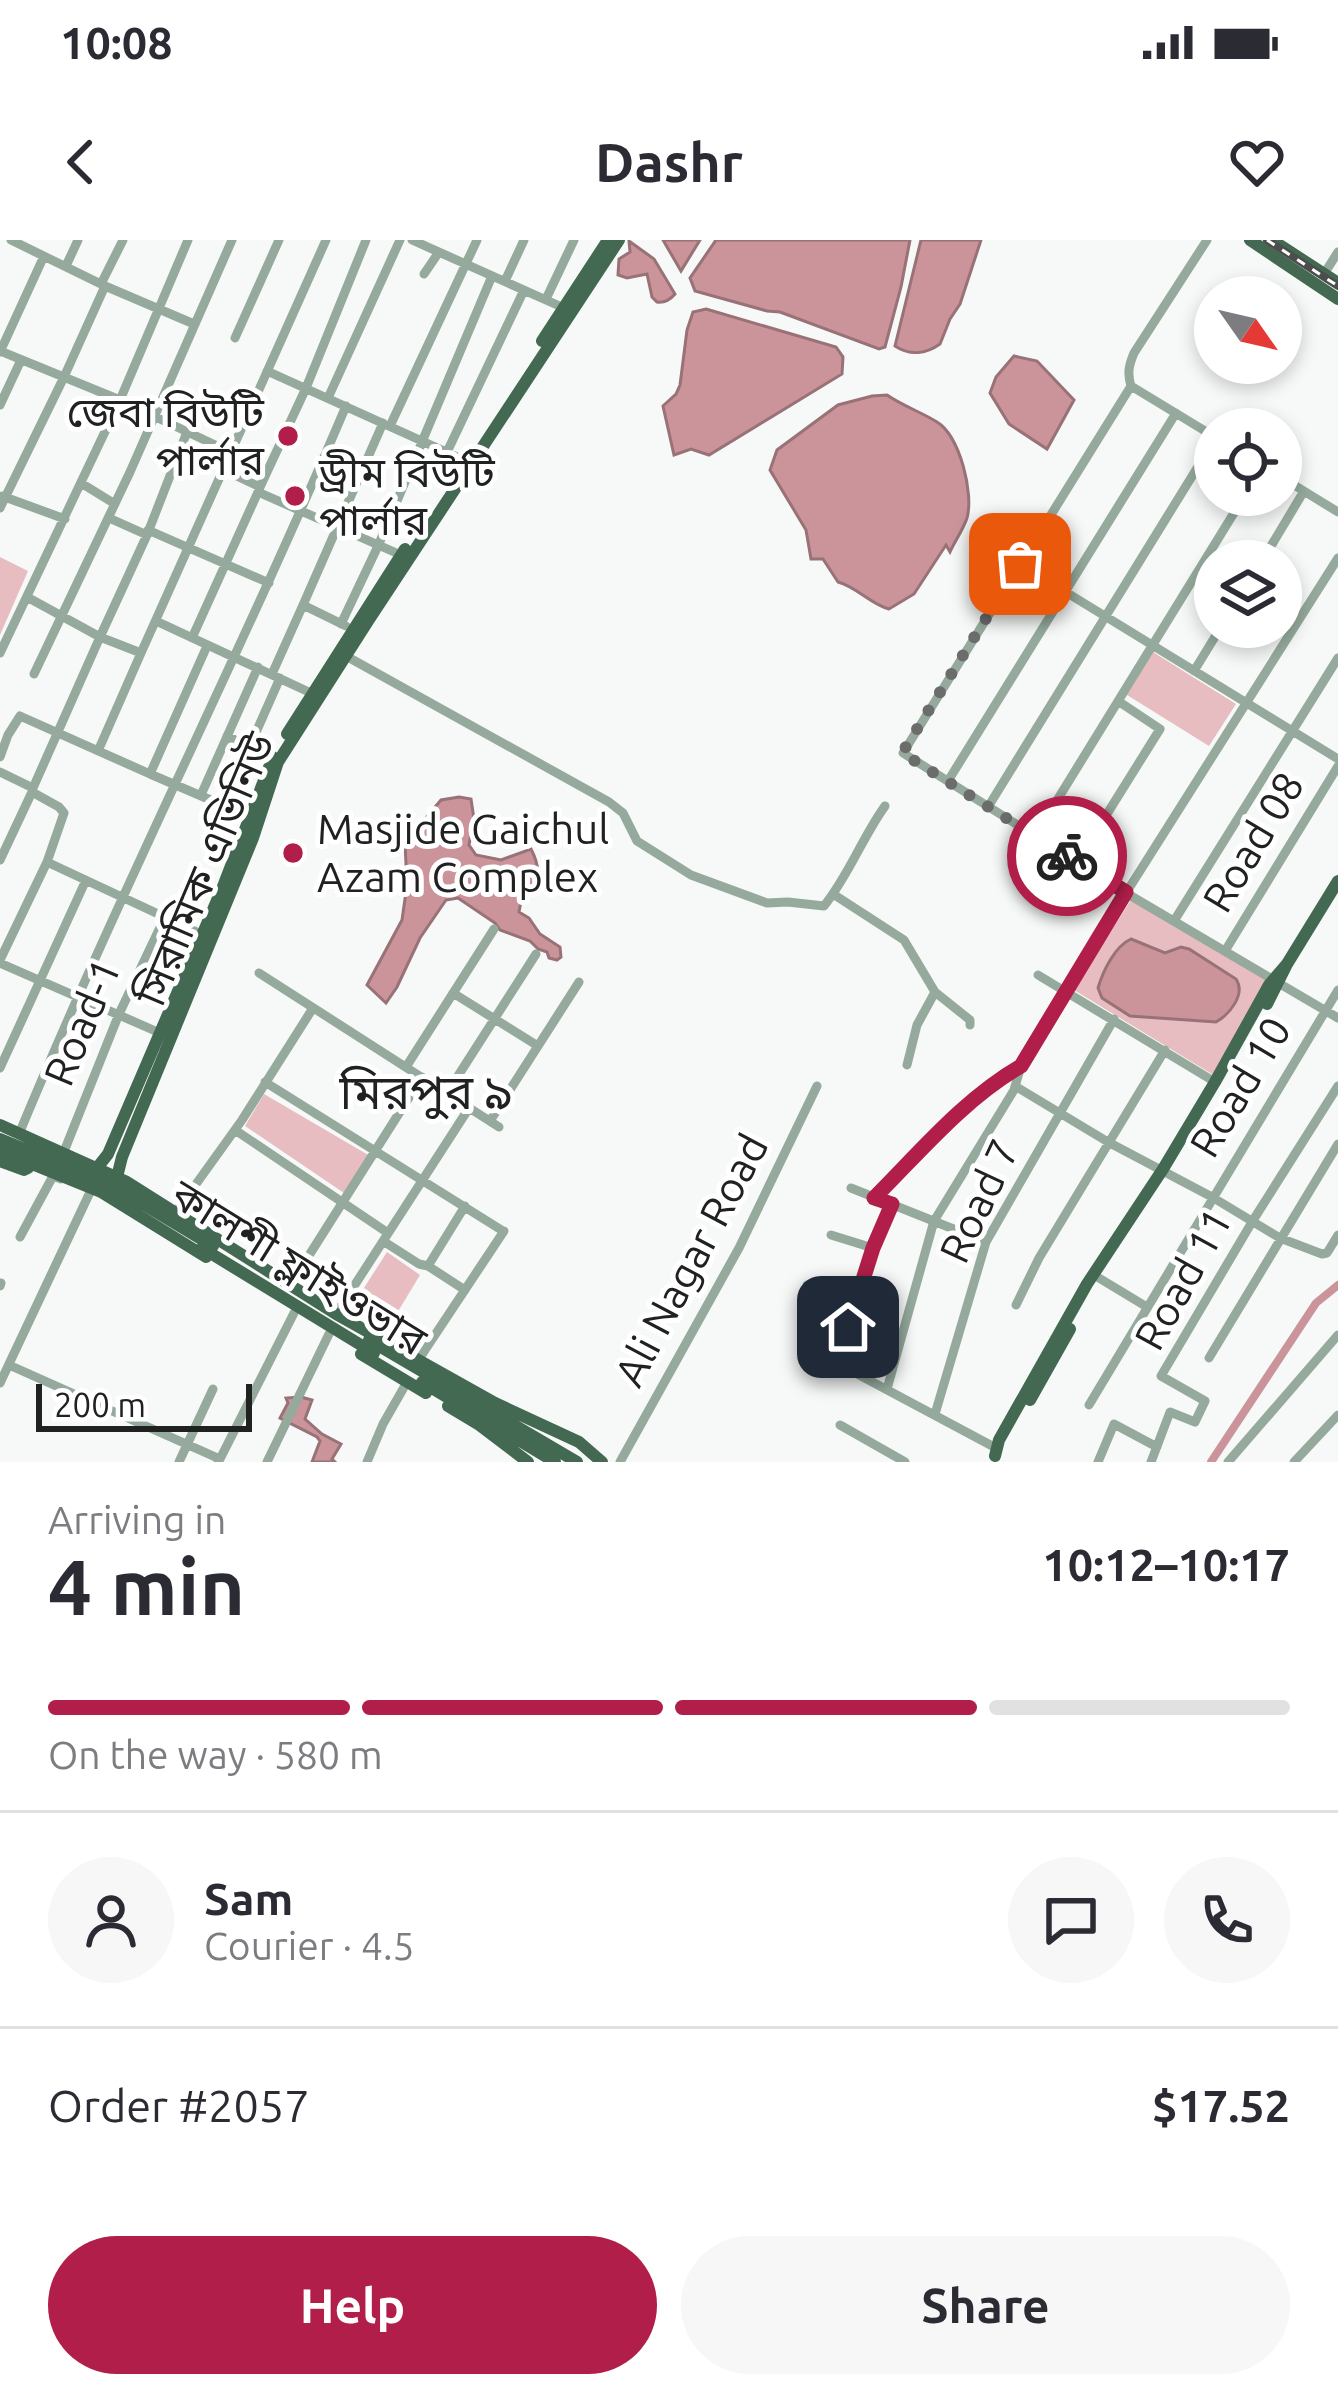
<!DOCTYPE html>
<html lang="en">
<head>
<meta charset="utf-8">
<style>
	body { margin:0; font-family:Ubuntu,"Noto Sans Bengali",sans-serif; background:#f7f7f7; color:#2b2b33; height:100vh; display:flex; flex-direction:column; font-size:45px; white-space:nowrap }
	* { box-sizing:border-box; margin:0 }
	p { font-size:39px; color:#7c7c81 }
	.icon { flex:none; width:66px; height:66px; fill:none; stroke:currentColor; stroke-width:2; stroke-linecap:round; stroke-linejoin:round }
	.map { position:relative; height:1222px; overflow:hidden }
	.drawer { display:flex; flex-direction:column; background:#fff; flex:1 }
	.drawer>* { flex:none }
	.needle { width:78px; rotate:124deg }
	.buttons { position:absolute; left:1194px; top:36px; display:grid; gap:24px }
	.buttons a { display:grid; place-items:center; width:108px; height:108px; border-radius:50%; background:#fff; box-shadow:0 6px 18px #0003; font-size:60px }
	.scale { position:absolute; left:36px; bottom:30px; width:216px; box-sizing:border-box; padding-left:12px; border:6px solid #202121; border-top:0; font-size:33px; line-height:42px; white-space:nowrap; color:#202121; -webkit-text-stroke:9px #fff; paint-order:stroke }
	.pin { position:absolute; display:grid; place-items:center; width:102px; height:102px; color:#fff; margin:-51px; border-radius:24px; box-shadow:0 6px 18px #0006 }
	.courier { position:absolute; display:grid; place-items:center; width:120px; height:120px; margin:-60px; border:9px solid #b01e49; border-radius:50%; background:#fff; color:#222; box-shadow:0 3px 15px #0007 }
	.overview em { font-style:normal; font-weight:600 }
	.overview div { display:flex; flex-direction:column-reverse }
	.overview { display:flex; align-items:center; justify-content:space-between; height:204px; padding:0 48px }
	h1 { font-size:78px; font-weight:600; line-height:90px }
	.bar { display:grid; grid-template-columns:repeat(4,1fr); gap:18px 12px; align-content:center; height:144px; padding:0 48px }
	.bar i { height:15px; border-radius:9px; background:#e1e1e2 }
	.bar .active { background:#b01e49 }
	.bar p { grid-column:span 4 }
	.line { display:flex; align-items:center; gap:30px; padding:0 48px; border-top:3px solid #e1e1e2 }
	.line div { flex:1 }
	.round { display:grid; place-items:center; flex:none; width:126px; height:126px; border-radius:63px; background:#f7f7f7 }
	.primary-button { display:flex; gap:24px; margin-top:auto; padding:24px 48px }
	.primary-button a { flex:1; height:138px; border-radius:72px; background:#b01e49; color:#fff; font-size:48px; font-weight:600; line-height:138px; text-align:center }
	.primary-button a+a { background:#f7f7f7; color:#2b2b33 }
	.status { display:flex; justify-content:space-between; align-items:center; height:84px; padding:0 60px; background:#fff; direction:ltr }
	.status svg { height:33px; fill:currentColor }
	header { display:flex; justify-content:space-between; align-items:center; height:156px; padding:0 48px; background:#fff; font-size:54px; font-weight:600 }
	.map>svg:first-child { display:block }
</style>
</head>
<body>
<div class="status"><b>10:08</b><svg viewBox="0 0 49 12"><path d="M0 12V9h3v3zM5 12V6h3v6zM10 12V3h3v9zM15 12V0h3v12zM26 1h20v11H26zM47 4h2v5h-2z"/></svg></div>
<header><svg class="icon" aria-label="back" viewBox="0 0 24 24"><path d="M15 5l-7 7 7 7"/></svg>Dashr<svg class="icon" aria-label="heart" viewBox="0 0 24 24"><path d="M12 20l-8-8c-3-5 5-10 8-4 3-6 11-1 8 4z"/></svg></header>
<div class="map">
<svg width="1338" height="1222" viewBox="0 0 1338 1222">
	<rect width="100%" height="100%" fill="#f6f9f7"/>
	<path fill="#e7bdc2" d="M0,317L28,331L0,395Z
		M1153,412L1236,464L1209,506L1127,455Z
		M1131,660L1270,739L1215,836L1074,750Z
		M264,854L370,916L344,953L245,886Z
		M387,1012L420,1035L391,1083L355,1062Z"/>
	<path fill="#cb949b" stroke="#987276" stroke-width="3" d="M663,0H700L681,31Z
		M716,0H910L901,47L885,107L879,109L780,72L767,71L695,51L690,38Z
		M921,0H981L960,64L950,79L940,104C926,114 910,116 895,106Z
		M629,1L654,19L675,54C670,60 665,63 657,62L652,57L647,34L627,38L618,35L619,19L630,12Z
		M706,69L836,107L843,117L842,134L709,215L691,209L674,215L663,166L676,154L680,145L687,90L693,72Z
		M1014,116L1037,121L1074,160L1047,209L1009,184L990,153L996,137Z
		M887,155C903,166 921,172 937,182C960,196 974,254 967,278C963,290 955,301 950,312L946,305L914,354L889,369C870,364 857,347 838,342L823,319H811L806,290L770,230L777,210L838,165L872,156Z
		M459,557L471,559L474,579L469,605L476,615L501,620L531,609C550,646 522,642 519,672L529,678L540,694L560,707L561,717L557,720L549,718L547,712L538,709L530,701L500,690L495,683L458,658L446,660L420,698L397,747L386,763L367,745L402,680L407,645L405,603L441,560Z
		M1131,699L1165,713L1181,707L1189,709L1236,739C1246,754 1230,774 1216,782L1130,776L1102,758L1098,748C1103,731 1115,706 1131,699Z
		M301,1157L312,1160L305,1179L322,1194L341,1204L332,1219L335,1222H312L320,1201L317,1197L280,1178L288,1163L286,1158Z"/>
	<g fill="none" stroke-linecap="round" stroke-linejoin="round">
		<path stroke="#cb949b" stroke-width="8" d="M1211,1222L1316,1063L1338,1045"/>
		<path stroke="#95aa9d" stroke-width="9" d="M11,0L105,46L194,84
			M412,0L564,68
			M1207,0L1134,113C1129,125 1127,133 1131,146L1215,197
			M66,26L78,0
			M424,34L439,12
			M1324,34L1338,12
			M505,41L524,0
			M101,44L123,0
			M546,59L574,0
			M235,98L279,0
			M0,111L120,160L232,213
			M0,112L44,16
			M267,131L464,220
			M1131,146L903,513L1126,653L1338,778
			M328,158L400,0
			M0,165L21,120
			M390,186L477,0
			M447,212L524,50
			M224,230L260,247L258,252L401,315
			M1281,237L1338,272
			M81,243L115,264
			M260,247L306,148L366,0
			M2,256L65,279
			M0,268L64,137L105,46
			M109,278L147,295
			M148,290L269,343
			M1262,321L1304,251
			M1020,324L1338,519
			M27,357L100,397L147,295L187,192
			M156,381L311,453
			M341,384L378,306L492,36
			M346,386L303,365L383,183
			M192,398L258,252
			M207,406L150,534L248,576
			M0,413L120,160L188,0
			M346,416L609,562L623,573L637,601L691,635L767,663L788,662L824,666C849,635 862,598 885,566
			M1194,431L1221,387
			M34,434L130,232L232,0
			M272,434L303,365
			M227,496L272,518
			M98,511L141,413
			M0,517L8,495L20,476L150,534
			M0,532L33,548L32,552L59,567L64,573L47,622L0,720
			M948,541L1176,173
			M33,548L100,397L141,413L326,0
			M201,555L258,427
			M224,565L280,438
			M988,567L1215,199
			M1035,596L1245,255
			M0,620L32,552
			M47,622L201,694
			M1077,622L1160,489L1118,461
			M833,654L904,700L935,752L917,785L907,825
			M1174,681L1338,418
			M1225,711L1338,526
			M0,723L160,793
			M259,733L499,887
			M1038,735L1215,842
			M935,752L970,780V785
			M453,753L538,806
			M406,827L494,689
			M0,828L86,640
			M265,842L503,991
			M1015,846L1108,902L1212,957L1280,998L1322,1014L1327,1013L1338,995
			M447,853L536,714
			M490,881L579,742
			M235,890L388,993
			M19,894C121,648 242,411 346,166
			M63,914L119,774L165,677
			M851,948L986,1002
			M874,958C920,912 965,859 1021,826
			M892,964L873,1008L840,1112L841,1123L848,1129L996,1208
			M176,972L242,880L313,768
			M831,995L873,1008
			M20,997L53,936L61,939
			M383,1001L419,1024L428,1026L465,966
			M428,1026L465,1050
			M301,1028L422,837
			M1094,1035L1147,1067
			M807,1045L856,1063
			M0,1046L1,1043
			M1016,1065L1039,1018L1165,810
			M336,1074L469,868
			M1209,1118L1338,904
			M419,1119L504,991
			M9,1125L220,1219L218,1222
			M0,1143L92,948
			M887,1149L934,981L1014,850L1021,826L1126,653L1338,318
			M1089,1165L1338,750
			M935,1174L986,1002L1114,779
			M840,1185L905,1222
			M220,1219L294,1073
			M179,1222L213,1149
			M267,1222L329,1094
			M367,1222L383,1184L407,1142
			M620,1222L739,1008L817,846
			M1098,1222L1114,1184L1157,1207
			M1151,1222L1170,1172L1195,1182L1205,1161L1161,1136L1252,982L1338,846
			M1228,1222L1338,1095
			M1294,1222L1338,1175"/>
		<path stroke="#436953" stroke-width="12" d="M1250,0L1338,59
			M1272,0L1338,43
			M542,101L608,0
			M287,494L405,309
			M1267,764L1287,724L1338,641
			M0,885L127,942L336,1074L495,1163L579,1202L602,1222
			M0,899L110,944L213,1006
			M0,911L101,952L206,1017
			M0,921L24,930L28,928
			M97,928L108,914L224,644L273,517
			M117,937L122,917L253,598L278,522L368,381L619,0
			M202,1008L374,1113
			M369,1100L577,1222
			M361,1114L426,1153
			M422,1142L555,1222
			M1030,1160L1070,1089
			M448,1166L478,1184L528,1222
			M995,1216L999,1200L1087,1044L1163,929L1215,842L1269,745L1287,724"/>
		<g stroke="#4c4d4d" stroke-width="8">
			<path id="rail" d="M1267,0L1338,46"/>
		</g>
		<use href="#rail" stroke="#fff" stroke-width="3" stroke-dasharray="9" stroke-linecap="butt"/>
	</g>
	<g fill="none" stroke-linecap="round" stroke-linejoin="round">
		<path stroke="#6b6d6c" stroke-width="12" stroke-dasharray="0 21.6" d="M1020,324L902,513L1067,616"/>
		<path stroke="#b01e49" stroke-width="15" d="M848,1087L873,1008L892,964L874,958C920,912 964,859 1021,826L1126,652L1067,616"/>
	</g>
	<g fill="#b01e49" stroke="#fff" stroke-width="4.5">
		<circle cx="288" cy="196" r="12"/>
		<circle cx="295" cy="256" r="12"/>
		<circle cx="293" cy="613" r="12"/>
	</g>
	<g text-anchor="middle" stroke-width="10" stroke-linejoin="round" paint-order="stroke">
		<g font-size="42" fill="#202121" stroke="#fff" text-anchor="start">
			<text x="264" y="187" text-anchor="end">জেবা বিউটি<tspan x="264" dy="48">পার্লার</tspan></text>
			<text x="319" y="247">ড্রীম বিউটি<tspan x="319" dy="48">পার্লার</tspan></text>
			<text x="317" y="604">Masjide Gaichul<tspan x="317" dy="48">Azam Complex</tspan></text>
		</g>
		<g font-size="42" fill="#202121" stroke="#fff">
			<text transform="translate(1253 602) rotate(-59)" y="15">Road 08</text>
			<text transform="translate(205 629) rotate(-67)" y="15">সিরামিক এভিনিউ</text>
			<text transform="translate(82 782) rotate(-67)" y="15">Road-1</text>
			<text transform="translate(1240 847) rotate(-59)" y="15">Road 10</text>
			<text transform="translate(979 961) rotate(-65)" y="15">Road 7</text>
			<text transform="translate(691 1020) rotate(-62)" y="15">Ali Nagar Road</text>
			<text transform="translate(299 1027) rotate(32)" y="15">কালশী ফ্লাইওভার</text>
			<text transform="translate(1183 1039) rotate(-61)" y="15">Road 11</text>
		</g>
		<g font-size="48" fill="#202121" stroke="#fff">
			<text x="426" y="869">মিরপুর ৯</text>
		</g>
	</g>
</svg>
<div class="buttons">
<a><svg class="needle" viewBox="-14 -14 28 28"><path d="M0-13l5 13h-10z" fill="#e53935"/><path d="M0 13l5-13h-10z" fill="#7c7c81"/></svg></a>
<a><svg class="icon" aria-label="locate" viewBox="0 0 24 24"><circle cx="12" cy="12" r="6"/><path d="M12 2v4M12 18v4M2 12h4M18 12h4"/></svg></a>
<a><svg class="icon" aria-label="layers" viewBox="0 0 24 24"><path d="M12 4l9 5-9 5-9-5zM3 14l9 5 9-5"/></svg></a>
</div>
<div class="scale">200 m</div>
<div class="pin" style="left:1020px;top:324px;background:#ea580c"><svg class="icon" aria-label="bag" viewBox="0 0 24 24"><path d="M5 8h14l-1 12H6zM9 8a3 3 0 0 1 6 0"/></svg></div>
<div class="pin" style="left:848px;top:1087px;background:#1f2937"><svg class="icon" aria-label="home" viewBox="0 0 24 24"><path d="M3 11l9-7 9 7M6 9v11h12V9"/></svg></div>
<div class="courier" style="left:1067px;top:616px"><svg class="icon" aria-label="bike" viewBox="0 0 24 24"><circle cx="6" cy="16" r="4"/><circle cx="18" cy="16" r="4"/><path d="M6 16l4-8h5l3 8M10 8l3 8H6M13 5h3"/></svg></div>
</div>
<section class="drawer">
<div class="overview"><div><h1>4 min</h1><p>Arriving in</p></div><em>10:12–10:17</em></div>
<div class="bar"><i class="active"></i><i class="active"></i><i class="active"></i><i></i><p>On the way · 580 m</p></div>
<div class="line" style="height:216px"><a class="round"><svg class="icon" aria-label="person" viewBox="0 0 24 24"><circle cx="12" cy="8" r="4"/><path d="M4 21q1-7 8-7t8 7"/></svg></a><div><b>Sam</b><p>Courier · 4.5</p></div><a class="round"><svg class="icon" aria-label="chat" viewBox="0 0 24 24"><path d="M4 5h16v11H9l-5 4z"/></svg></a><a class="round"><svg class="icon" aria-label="phone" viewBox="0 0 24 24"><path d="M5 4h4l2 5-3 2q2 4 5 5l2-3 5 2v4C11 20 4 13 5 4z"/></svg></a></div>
<div class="line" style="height:156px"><div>Order #2057</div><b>$17.52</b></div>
<div class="primary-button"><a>Help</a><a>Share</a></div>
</section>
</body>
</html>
